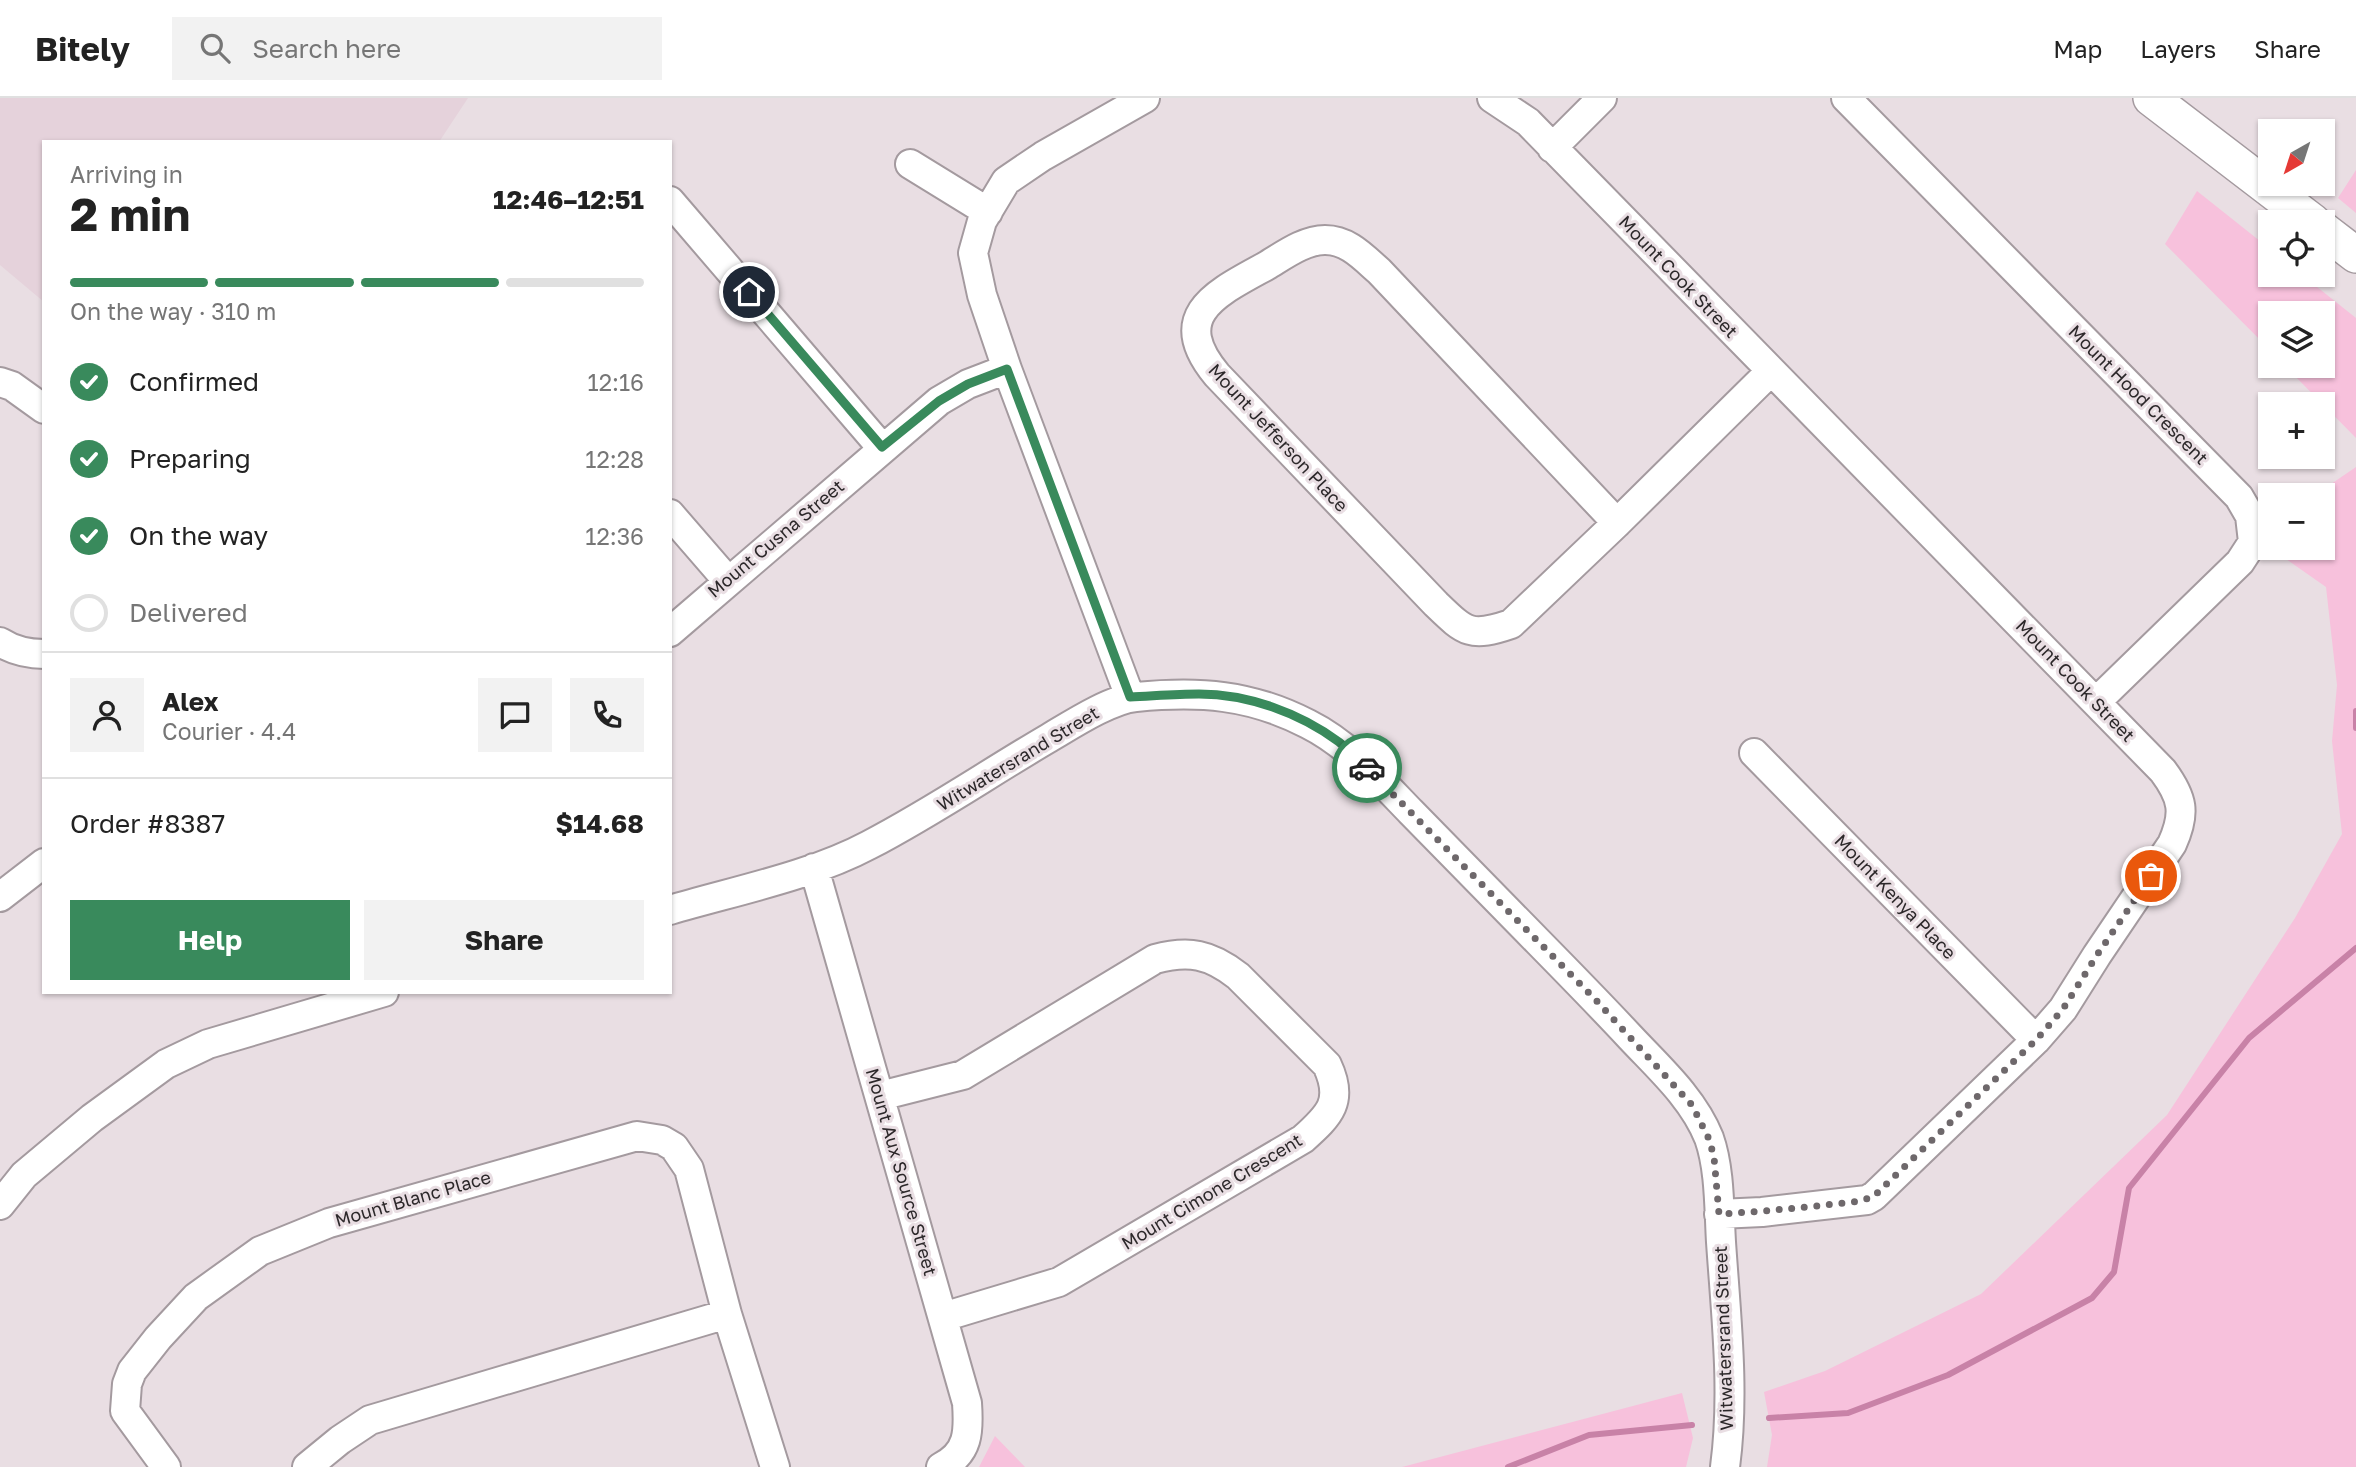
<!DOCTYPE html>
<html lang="en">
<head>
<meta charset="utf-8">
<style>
	body { margin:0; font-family:"Golos Text",sans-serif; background:#f2f2f2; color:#222; height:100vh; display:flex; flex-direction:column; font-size:26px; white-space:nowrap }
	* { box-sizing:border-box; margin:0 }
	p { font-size:23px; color:#767676 }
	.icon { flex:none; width:38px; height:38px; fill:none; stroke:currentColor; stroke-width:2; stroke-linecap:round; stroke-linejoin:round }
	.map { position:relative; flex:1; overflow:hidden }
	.panel { position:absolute; left:42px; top:42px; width:630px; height:854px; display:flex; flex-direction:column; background:#fff; border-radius:0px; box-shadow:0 2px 5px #0004 }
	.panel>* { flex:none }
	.needle { width:46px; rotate:219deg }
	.tools { position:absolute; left:2258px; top:21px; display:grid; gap:14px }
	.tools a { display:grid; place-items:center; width:77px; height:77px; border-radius:0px; background:#fff; box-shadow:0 2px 5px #0004; font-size:35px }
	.pin { position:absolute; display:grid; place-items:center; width:60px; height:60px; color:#fff; margin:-30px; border:4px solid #fff; border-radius:50%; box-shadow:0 2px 7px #0007 }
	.courier { position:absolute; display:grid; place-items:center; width:70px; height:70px; margin:-35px; border:5px solid #398a5c; border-radius:50%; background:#fff; color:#222; box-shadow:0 2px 9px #0007 }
	.head em { font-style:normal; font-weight:700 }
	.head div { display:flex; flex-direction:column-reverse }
	.head { display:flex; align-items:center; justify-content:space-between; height:119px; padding:0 28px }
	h1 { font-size:46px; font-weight:700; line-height:52px }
	.bar { display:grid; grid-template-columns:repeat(4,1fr); gap:10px 7px; align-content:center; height:84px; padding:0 28px }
	.bar i { height:9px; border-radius:5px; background:#e0e0e0 }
	.bar .selected { background:#398a5c }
	.bar p { grid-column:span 4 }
	.line { display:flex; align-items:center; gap:18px; padding:0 28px; border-top:2px solid #e0e0e0 }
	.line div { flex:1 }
	.round { display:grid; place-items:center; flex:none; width:74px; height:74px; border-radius:0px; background:#f2f2f2 }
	ol { padding:0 28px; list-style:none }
	li { display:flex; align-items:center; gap:21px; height:77px }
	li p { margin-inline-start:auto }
	li .icon { padding:7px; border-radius:50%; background:#398a5c; color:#fff; stroke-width:4 }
	li:last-child { color:#767676 }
	li i { width:38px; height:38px; border:4px solid #e0e0e0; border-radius:50% }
	.button { display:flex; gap:14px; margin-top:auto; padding:14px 28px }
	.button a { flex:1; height:80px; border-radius:0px; background:#398a5c; color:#fff; font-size:28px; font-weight:700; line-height:80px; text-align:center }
	.button a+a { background:#f2f2f2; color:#222 }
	header { display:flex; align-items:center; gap:42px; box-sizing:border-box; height:98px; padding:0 35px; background:#fff; border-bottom:2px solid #e0e0e0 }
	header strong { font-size:33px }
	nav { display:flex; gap:38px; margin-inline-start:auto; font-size:24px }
	.search { width:490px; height:63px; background:#f2f2f2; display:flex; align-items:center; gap:18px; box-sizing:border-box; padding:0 24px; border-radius:0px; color:#767676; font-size:26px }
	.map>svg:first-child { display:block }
</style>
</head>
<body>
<header>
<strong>Bitely</strong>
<div class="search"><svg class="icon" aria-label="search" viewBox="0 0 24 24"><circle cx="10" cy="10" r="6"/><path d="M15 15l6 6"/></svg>Search here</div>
<nav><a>Map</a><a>Layers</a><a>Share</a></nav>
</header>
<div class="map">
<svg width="2356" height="1369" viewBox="0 0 2356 1369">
	<rect width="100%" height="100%" fill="#e9dee3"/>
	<path fill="#e5d2db" d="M0,0H468L439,44H44V204L0,167Z"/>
	<path fill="#f7c1dc" d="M2356,72V115L2338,100Z
		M2197,93L2270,151V177H2302L2356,220V340L2285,268H2322V215H2270V252L2165,146Z
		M2356,369V1369H1767L1772,1337L1764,1294L1825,1273L1981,1196L2167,1017L2295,820L2342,736L2332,643L2337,587L2326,489L2273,452L2274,450H2322V397H2315Z
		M1682,1295L1693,1340L1686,1369H1402Z
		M995,1338L1025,1369H979Z"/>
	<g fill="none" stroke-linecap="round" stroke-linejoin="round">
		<path stroke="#c882a7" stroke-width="6" d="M2356,613V630
			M1769,1320L1848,1315L1948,1277L2092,1200L2114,1174L2129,1090L2249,940L2356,850
			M1508,1369L1589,1337L1692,1327"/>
		<g stroke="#a49a9f" stroke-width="32">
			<path id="minor" d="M1492,0L1528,24L2163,673C2183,700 2186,715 2172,746L2097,857L2063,911L2036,942L1874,1098L1867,1102L1762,1114L1719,1116
				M1846,0L2239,399L2250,418L2253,444L2240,464L2096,604
				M1552,50L1602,0
				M910,66L988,114
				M670,103L882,350
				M0,284L12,288L44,311
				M670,416L728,483
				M1617,425L1379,173C1363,159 1348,142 1325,142C1304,142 1283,158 1266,168C1217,195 1167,217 1217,277L1436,506C1465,534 1470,540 1511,526L1617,425L1770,274
				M670,534L939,303L968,286L1007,271
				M0,544C14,553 27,556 44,556
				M1130,599L1007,271L982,197L973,155L982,123L1006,83L1043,58L1145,0
				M1754,655L2036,942
				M814,770L967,1305C969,1333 969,1355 941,1369
				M0,799L44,765
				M670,812C734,793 811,778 869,747C931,715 989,675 1049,640C1071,627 1111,601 1136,599C1199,593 1250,596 1308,626C1348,646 1380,682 1411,714C1443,747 1475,779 1507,812C1548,854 1590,896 1630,939C1659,970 1693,1000 1709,1040C1720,1071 1719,1111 1721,1144C1726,1218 1735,1295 1725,1369
				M880,998L963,977L1155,861C1189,852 1210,856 1238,878L1327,967C1344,1003 1330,1017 1303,1041L1059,1184L943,1219
				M0,1107L24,1077L92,1020L166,966L208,946L384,894
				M166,1369L125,1313L127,1286L132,1273L158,1240L196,1199L260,1153L329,1125L637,1038L662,1042L674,1049L689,1071L727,1216L775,1369
				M307,1369L340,1342L370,1322L727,1216"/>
		</g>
		<g stroke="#a49a9f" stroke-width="38">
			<path id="major" d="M2151,0L2313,124
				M2322,131L2356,157"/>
		</g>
		<use href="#minor" stroke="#fff" stroke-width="28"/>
		<use href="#major" stroke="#fff" stroke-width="35"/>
	</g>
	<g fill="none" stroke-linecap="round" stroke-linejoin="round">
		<path stroke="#6e686b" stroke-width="7" stroke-dasharray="0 12.6" d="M1367,670L1594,900L1692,1007L1709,1041L1714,1059L1719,1116C1754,1114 1789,1111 1825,1107C1840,1105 1859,1105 1874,1098L2036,942L2063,911L2097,857L2151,778"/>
		<path stroke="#398a5c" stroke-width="9" d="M749,194L882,349L939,303L968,286L1007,271L1130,599C1153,598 1176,596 1199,596C1248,596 1300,615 1339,644C1349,652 1358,661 1367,670"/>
	</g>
	<g text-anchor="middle" stroke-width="6" stroke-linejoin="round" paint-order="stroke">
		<g font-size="18" fill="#2c282a" stroke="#e9dee3">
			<text transform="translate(1678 179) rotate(46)" y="6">Mount Cook Street</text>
			<text transform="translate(2138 297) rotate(45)" y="6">Mount Hood Crescent</text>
			<text transform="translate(1278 340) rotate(47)" y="6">Mount Jefferson Place</text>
			<text transform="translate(776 441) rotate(-40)" y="6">Mount Cusna Street</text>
			<text transform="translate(2075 583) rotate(46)" y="6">Mount Cook Street</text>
			<text transform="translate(1018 661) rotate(-31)" y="6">Witwatersrand Street</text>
			<text transform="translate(1895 799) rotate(46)" y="6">Mount Kenya Place</text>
			<text transform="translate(901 1074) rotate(74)" y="6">Mount Aux Source Street</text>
			<text transform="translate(1212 1094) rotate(-31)" y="6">Mount Cimone Crescent</text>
			<text transform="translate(413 1101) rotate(-16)" y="6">Mount Blanc Place</text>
			<text transform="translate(1724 1240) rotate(-92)" y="6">Witwatersrand Street</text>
		</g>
	</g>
</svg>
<div class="tools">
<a><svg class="needle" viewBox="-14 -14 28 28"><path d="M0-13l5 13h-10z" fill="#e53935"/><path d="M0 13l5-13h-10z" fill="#767676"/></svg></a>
<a><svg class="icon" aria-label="locate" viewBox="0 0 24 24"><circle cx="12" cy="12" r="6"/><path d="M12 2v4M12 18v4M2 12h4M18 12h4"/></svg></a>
<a><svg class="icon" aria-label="layers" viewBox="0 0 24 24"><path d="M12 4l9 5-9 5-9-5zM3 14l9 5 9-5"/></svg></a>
<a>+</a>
<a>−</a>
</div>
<div class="pin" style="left:2151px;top:778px;background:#ea580c"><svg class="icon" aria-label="bag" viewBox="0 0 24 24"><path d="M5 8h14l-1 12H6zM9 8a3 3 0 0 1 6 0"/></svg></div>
<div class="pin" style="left:749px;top:194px;background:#1f2937"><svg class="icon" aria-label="home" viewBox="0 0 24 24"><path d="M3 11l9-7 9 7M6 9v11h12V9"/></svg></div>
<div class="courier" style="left:1367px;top:670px"><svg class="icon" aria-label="car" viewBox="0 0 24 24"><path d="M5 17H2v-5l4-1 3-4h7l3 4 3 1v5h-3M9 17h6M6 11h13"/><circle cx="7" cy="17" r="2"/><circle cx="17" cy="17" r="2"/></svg></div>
<section class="panel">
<div class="head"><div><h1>2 min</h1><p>Arriving in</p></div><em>12:46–12:51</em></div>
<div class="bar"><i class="selected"></i><i class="selected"></i><i class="selected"></i><i></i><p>On the way · 310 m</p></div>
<ol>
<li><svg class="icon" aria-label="check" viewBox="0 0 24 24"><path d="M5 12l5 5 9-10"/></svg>Confirmed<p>12:16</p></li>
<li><svg class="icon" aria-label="check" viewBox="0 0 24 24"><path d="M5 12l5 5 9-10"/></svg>Preparing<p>12:28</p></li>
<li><svg class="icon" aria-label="check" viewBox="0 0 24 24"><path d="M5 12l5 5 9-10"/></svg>On the way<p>12:36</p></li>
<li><i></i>Delivered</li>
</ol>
<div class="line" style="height:126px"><a class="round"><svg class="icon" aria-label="person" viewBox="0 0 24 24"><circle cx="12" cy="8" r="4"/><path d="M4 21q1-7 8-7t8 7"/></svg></a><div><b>Alex</b><p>Courier · 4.4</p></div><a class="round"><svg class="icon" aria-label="chat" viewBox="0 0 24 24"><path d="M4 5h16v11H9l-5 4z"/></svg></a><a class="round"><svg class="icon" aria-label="phone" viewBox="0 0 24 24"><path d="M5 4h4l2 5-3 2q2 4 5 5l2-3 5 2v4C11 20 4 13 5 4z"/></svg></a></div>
<div class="line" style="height:91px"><div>Order #8387</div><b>$14.68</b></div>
<div class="button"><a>Help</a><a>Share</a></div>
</section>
</div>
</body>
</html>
